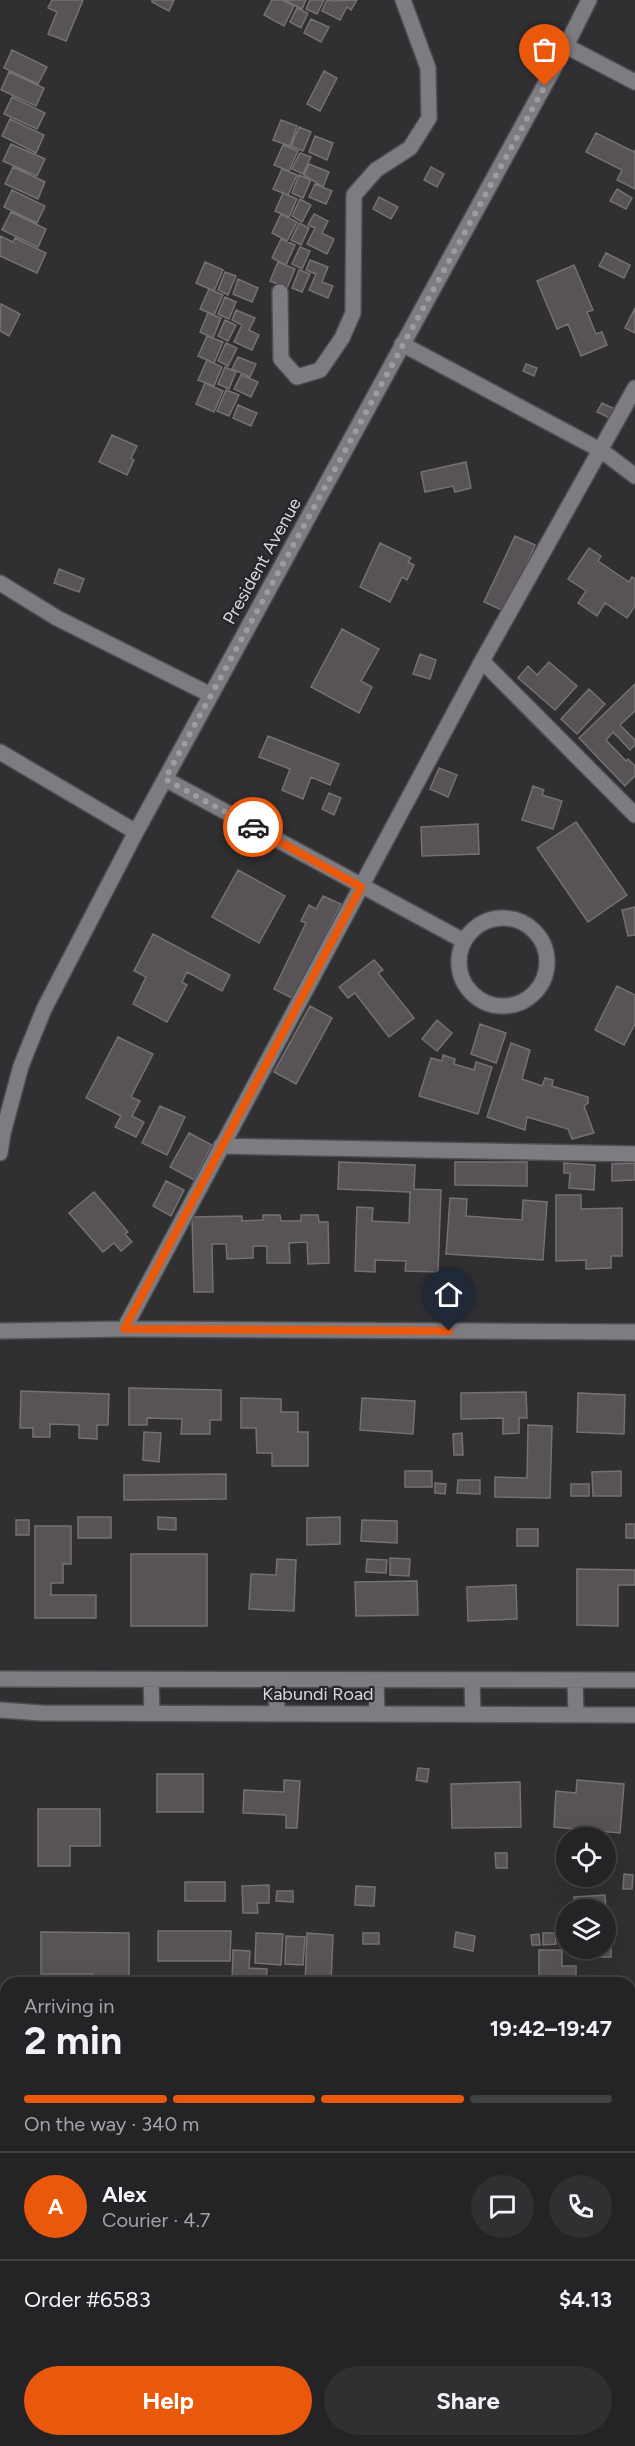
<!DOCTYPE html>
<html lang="en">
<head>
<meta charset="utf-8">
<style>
	body { margin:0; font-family:Figtree,sans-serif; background:#302f32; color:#f1f3f6; height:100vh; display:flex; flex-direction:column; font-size:22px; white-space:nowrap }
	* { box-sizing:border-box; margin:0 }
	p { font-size:20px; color:#a3a4a7 }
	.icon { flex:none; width:33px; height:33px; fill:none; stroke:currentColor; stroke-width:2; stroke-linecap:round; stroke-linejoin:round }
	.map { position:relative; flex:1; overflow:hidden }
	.drawer { position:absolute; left:0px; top:1977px; width:636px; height:470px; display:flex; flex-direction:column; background:#242326; border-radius:18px 18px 0 0; box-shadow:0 6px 24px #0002,0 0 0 2px #414043 }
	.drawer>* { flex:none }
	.tools { position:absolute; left:556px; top:1827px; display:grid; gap:12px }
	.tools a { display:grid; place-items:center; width:60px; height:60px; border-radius:50%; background:#242326; box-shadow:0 6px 24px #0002,0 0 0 2px #414043; font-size:30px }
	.pin { position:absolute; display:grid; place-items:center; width:51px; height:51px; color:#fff; margin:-62px -26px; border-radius:50% 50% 50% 0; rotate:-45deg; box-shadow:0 0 6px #0007 }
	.pin .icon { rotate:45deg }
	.courier { position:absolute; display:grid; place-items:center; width:60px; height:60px; margin:-30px; border:4px solid #ea580c; border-radius:50%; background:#fff; color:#222; box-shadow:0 2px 8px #0007 }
	.summary em { font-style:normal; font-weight:700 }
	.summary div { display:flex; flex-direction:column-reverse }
	.summary { display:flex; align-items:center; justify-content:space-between; height:102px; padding:0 24px }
	h1 { font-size:39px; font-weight:700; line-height:45px }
	.bar { display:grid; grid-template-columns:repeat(4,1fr); gap:9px 6px; align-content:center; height:72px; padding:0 24px }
	.bar i { height:8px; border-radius:4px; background:#414043 }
	.bar .on { background:#ea580c }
	.bar p { grid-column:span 4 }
	.line { display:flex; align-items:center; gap:15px; padding:0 24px; border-top:2px solid #414043 }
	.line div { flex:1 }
	.round { display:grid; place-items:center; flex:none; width:63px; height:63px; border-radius:32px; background:#302f32 }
	.button { display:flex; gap:12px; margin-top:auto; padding:12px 24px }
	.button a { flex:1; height:69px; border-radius:36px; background:#ea580c; color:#fff; font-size:24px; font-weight:700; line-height:69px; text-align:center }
	.button a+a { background:#302f32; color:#f1f3f6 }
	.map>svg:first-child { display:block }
</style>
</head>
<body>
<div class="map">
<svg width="635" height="2446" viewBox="0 0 635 2446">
	<rect width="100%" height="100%" fill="#302f32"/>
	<path fill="#585356" stroke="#757073" stroke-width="1.5" d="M52,0H83L66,41L48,34L57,12L48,8Z
		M152,0H174L169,11L152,2Z
		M272,0H282L294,6L284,26L264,15Z
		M284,0H306L302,9Z
		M310,0H324L317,14L306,9Z
		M327,0L333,1L357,0L351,10L347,7L340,20L322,11Z
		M297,8L308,13L301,28L290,22Z
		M311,19L329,27L321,42L304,33Z
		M12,50L47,67L38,84L4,68Z
		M324,71L337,78L320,111L307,104Z
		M9,72L44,88L36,106L1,90Z
		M12,97L45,113L37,129L4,114Z
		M10,119L44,135L36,153L2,136Z
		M281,120L297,126L290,146L273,140Z
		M299,127L311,132L303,151L291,146Z
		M596,133L634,152L635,150V189L617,180L622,170L586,152Z
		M315,136L333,143L327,160L309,152Z
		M11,144L45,159L37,176L3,161Z
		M283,145L298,151L289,171L274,165Z
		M300,153L311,157L303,174L292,169Z
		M309,164L329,172L323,187L304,175Z
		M13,167L45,182L38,199L5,184Z
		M431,167L444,174L437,187L424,180Z
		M282,169L297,175L288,195L273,189Z
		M299,175L311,180L303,198L292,193Z
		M315,184L332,191L326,204L309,197Z
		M617,189L632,198L626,209L610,201Z
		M12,190L45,206L37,223L4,207Z
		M283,193L297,199L289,217L275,211Z
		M379,197L398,207L391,219L373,209Z
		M300,199L311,205L302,222L292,216Z
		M11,212L46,229L38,247L2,230Z
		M281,214L297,222L287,241L272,233Z
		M314,214L328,221L322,233L334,239L327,254L307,244L315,228L308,225Z
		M299,223L309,228L301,245L291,240Z
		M0,236L13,242L15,238L46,253L37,273L0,256Z
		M281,239L295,245L286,265L272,258Z
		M300,247L310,251L302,269L292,264Z
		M606,253L630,265L624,278L599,266Z
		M310,260L328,267L322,282L333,286L328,298L309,290L316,274L306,270Z
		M205,262L223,270L214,291L196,283Z
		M278,262L295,269L287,288L270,281Z
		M574,265L593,310L587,312L596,334L602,332L607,345L581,356L568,324L557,329L537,281Z
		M299,270L310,274L302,292L292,288Z
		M225,272L236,276L228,295L218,290Z
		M238,279L258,288L252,302L233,294Z
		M209,289L223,295L214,315L200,309Z
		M225,297L236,302L229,319L218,314Z
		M1,304L20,314L9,336L0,331Z
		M635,308V333L625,328Z
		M236,310L255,318L249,330L259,335L252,350L234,342L242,325L232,320Z
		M208,313L221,318L213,338L200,332Z
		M225,320L236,325L228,341L218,336Z
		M207,336L223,342L214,363L198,356Z
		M226,343L237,348L228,366L218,361Z
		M238,357L256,364L250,377L232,369Z
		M207,360L222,367L214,386L198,380Z
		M526,364L537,368L534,376L523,371Z
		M225,367L236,372L229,389L218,384Z
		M241,375L258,382L251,397L234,389Z
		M205,383L223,391L214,412L196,404Z
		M226,390L239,395L229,416L217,411Z
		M602,403L617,410L612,419L597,412Z
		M238,405L257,413L251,426L233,418Z
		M112,435L137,446L131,458L134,460L127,475L99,462Z
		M466,462L471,488L455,492L453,486L425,492L421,472Z
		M515,536L535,545L520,579L508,613L484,602Z
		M380,543L411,558L408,562L414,565L407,580L402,577L390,602L360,587Z
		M589,548L601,556L598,561L629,582L632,577L635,579V606L627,618L605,603L597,616L578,603L586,591L568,579Z
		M59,569L84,579L79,592L54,583Z
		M342,629L379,649L361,681L372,687L359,713L311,687Z
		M420,654L436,660L430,679L413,674Z
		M549,662L577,686L555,710L518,678L528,666L537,675Z
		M635,684V711L620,725L635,740V745L630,750L613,732L606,740L626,761L628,759L635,766V776L625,786L579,738Z
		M589,689L605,704L577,734L561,719Z
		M268,736L339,764L330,785L311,777L303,799L282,790L290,769L259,757Z
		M439,768L457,775L448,797L430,789Z
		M533,786L544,790L542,795L562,801L553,829L522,820Z
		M329,793L341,798L334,815L322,809Z
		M576,822L627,895L588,922L537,848Z
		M478,824L479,854L422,856L421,827Z
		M238,870L285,896L259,943L212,917Z
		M323,896L341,904L294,999L274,989L306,923L301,921L309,905L316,909Z
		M635,907V935L628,936L622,910Z
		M153,934L230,975L222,991L187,972L182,982L187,985L167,1022L133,1004L146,977L134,971Z
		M374,960L383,970L378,973L414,1018L389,1037L355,993L348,998L339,987Z
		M617,986L635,995V1024L624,1045L595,1030Z
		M310,1006L332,1018L296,1084L274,1072Z
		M437,1020L452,1033L437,1051L422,1039Z
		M480,1024L506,1033L496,1063L471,1054Z
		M118,1037L153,1054L131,1097L140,1101L132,1116L144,1122L136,1137L115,1127L121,1116L86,1098Z
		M511,1043L530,1050L522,1079L542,1086L545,1078L553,1080L552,1086L588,1097V1103L584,1106L594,1133L572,1139L568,1129L527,1117L525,1130L487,1117Z
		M443,1055L455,1059L454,1064L474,1070L476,1062L492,1067L478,1114L419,1096L431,1058L442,1061Z
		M160,1106L185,1117L167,1155L142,1143Z
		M189,1133L212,1145L194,1180L170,1167Z
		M339,1162L415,1165L414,1189L441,1190L438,1272L405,1271L406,1261L375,1260V1272L355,1271L357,1207L373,1208L372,1221L409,1223L410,1192L338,1189Z
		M455,1162H527V1186L455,1185Z
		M564,1163L595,1165L594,1190L569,1188L570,1173H564Z
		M635,1163V1180L612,1181V1164Z
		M166,1181L184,1190L171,1216L153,1206Z
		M94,1192L128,1232L125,1234L132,1242L121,1251L114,1243L103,1252L69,1213Z
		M556,1195H581V1209L622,1208V1256H611V1268L586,1269V1260L556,1261Z
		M450,1198L467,1199L466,1216L522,1220L523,1200L547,1202L543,1260L446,1254Z
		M263,1215H280L281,1221H301V1215H318L319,1222H328L329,1263L308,1264L307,1242L289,1243L290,1263H267V1246H253V1258L227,1259L226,1244H212L213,1292H194L192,1217L242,1216V1221L263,1220Z
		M129,1388L221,1390V1420H210V1434H181L182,1419L147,1418V1425H129Z
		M21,1391L109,1394L108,1425H97V1439L79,1438V1425L50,1424V1437H33V1428H20Z
		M526,1392L527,1418H519V1433L503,1434V1418L461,1419V1393Z
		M578,1393L625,1395L624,1434L577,1432Z
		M241,1398L281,1399V1412H298V1432H308V1466H272V1453H257L256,1428H241Z
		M362,1398L415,1401L413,1434L360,1430Z
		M528,1425L552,1426L550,1498L495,1497V1477L527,1478Z
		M144,1432L161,1433L159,1462L143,1460Z
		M462,1433L463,1455H454L453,1434Z
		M405,1471H432V1487H405Z
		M621,1471V1496H593L592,1472Z
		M226,1474V1499L124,1500V1475Z
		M458,1480H480V1494L457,1493Z
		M435,1483L446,1484L445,1494L435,1493Z
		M571,1484H589V1496H571Z
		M78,1517H111V1538H78Z
		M158,1517L176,1518V1530L158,1529Z
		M340,1517V1544L307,1545V1518Z
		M16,1520H29V1535H16Z
		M362,1520L397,1521V1543L361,1541Z
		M626,1524H635V1538H626Z
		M35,1526H71V1564H63V1583H51V1595H96V1618H35Z
		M517,1529H538V1546H517Z
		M131,1554H207V1626H131Z
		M390,1558L410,1559L409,1576L390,1575Z
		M277,1559L296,1560L294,1611L249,1609L251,1574L276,1575Z
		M367,1559L387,1560L386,1573L366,1572Z
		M577,1569L635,1570V1585H618V1626L577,1625Z
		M417,1581L418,1615L356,1616L355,1582Z
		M516,1585L517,1619L468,1621L467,1587Z
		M418,1768L429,1769L427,1782L416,1780Z
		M157,1774H203V1812H157Z
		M284,1780L300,1781L297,1828H286V1815L243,1813L244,1790L284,1792Z
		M577,1780L624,1784L620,1833L554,1827L556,1791L576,1793Z
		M520,1782L521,1827L452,1828L451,1784Z
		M38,1809H100V1846H70V1866H38Z
		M495,1853H507V1868H496Z
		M624,1874L633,1875L632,1889H623Z
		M185,1882H225V1901H185Z
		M269,1885V1903H257L258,1913H243L242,1886Z
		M356,1886L375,1887L374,1906L355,1905Z
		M277,1891H293V1902L276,1901Z
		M605,1895L606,1909L575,1910L574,1897Z
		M158,1931H231L230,1961H158Z
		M41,1932L129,1933V1983H92V1974H41Z
		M456,1932L475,1936L473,1951L454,1947Z
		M256,1933L283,1934L281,1965L255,1963Z
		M307,1933L333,1935L331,1983H305Z
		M363,1933H379V1944H363Z
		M543,1933H555L556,1944L543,1945Z
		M539,1934L540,1945H532L531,1935Z
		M606,1935H611V1957H581V1948H606Z
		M286,1936L305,1937L303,1965L285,1964Z
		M233,1950L250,1951L249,1968L267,1969L266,1983H232Z
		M539,1950H562V1966H576V1983H539Z
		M458,1978L473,1979L472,1983H458Z
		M499,1980L526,1982V1983H499Z
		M630,2001H634L633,2028H630Z
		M630,2034H635V2105H630Z
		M630,2219L635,2221V2269L630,2267Z
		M280,2440H347L346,2446H279Z
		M604,2440H609L612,2446H594Z"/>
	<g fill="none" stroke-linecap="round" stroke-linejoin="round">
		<g stroke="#4e4d50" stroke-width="18">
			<path id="street" d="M566,46L635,82
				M280,292L281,359L297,377L320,370L342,338L353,313L354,195L376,170L410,148L429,118L428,68L403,0
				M402,344L602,451L635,476
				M0,583L57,618L211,695
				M482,661L635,815
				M0,752L136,832
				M165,779L464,941
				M459 962a44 44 0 1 1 88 0a44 44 0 1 1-88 0Z
				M221,1146L635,1154
				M0,1153L3,1133L21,1066L44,1009L136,832L566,46L589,0
				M124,1329L482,661L635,388
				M0,1331L124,1329L635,1332
				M0,2125L6,2126
				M630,2131H635
				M630,2170H635
				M0,2171H6
				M630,2342L635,2339
				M472,2446L480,2440"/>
		</g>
		<g stroke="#4e4d50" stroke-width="18">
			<path id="secondary" d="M0,1679L635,1680
				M151,1680L152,1713
				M276,1680L277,1714
				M376,1680L377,1714
				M472,1680L473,1714
				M575,1680L576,1715
				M0,1710L41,1713L635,1715"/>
		</g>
		<use href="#street" stroke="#7e7c80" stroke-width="15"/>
		<use href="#secondary" stroke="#7e7c80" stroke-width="15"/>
	</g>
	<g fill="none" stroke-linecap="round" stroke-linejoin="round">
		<path stroke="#9e9c9f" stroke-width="6" stroke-dasharray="0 10.8" d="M253,827L165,779L545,86"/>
		<path stroke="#ea580c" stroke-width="8" d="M253,827L361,887L124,1329L449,1331"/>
	</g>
	<g text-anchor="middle" stroke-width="4.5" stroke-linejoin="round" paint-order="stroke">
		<g font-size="18" fill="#d9d7da" stroke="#272529">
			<text transform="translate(262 561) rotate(-61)" y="6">President Avenue</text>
			<text x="318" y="1700">Kabundi Road</text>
		</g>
	</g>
</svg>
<div class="tools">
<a><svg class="icon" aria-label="locate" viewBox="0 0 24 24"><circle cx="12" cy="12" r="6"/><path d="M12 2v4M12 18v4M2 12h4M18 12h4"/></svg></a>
<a><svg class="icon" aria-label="layers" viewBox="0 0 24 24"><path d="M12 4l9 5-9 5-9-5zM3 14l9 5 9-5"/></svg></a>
</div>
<div class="pin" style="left:545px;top:86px;background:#ea580c"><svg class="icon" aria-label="bag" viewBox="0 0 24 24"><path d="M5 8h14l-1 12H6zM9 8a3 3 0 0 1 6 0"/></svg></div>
<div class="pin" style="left:449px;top:1331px;background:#1f2937"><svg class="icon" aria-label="home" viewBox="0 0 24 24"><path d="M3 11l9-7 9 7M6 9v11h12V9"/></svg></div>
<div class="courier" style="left:253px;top:827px"><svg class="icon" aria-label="car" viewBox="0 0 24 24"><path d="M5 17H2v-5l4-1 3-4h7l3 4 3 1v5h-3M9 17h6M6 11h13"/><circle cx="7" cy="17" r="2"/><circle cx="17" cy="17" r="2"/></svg></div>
<section class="drawer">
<div class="summary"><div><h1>2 min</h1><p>Arriving in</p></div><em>19:42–19:47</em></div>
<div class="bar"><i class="on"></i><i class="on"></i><i class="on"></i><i></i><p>On the way · 340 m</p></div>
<div class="line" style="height:108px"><b class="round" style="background:#ea580c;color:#fff">A</b><div><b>Alex</b><p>Courier · 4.7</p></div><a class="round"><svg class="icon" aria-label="chat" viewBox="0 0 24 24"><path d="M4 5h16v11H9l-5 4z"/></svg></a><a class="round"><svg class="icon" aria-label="phone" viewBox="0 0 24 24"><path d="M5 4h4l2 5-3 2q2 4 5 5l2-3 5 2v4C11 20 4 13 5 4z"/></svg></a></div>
<div class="line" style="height:78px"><div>Order #6583</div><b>$4.13</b></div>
<div class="button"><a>Help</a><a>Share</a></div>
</section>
</div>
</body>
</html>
